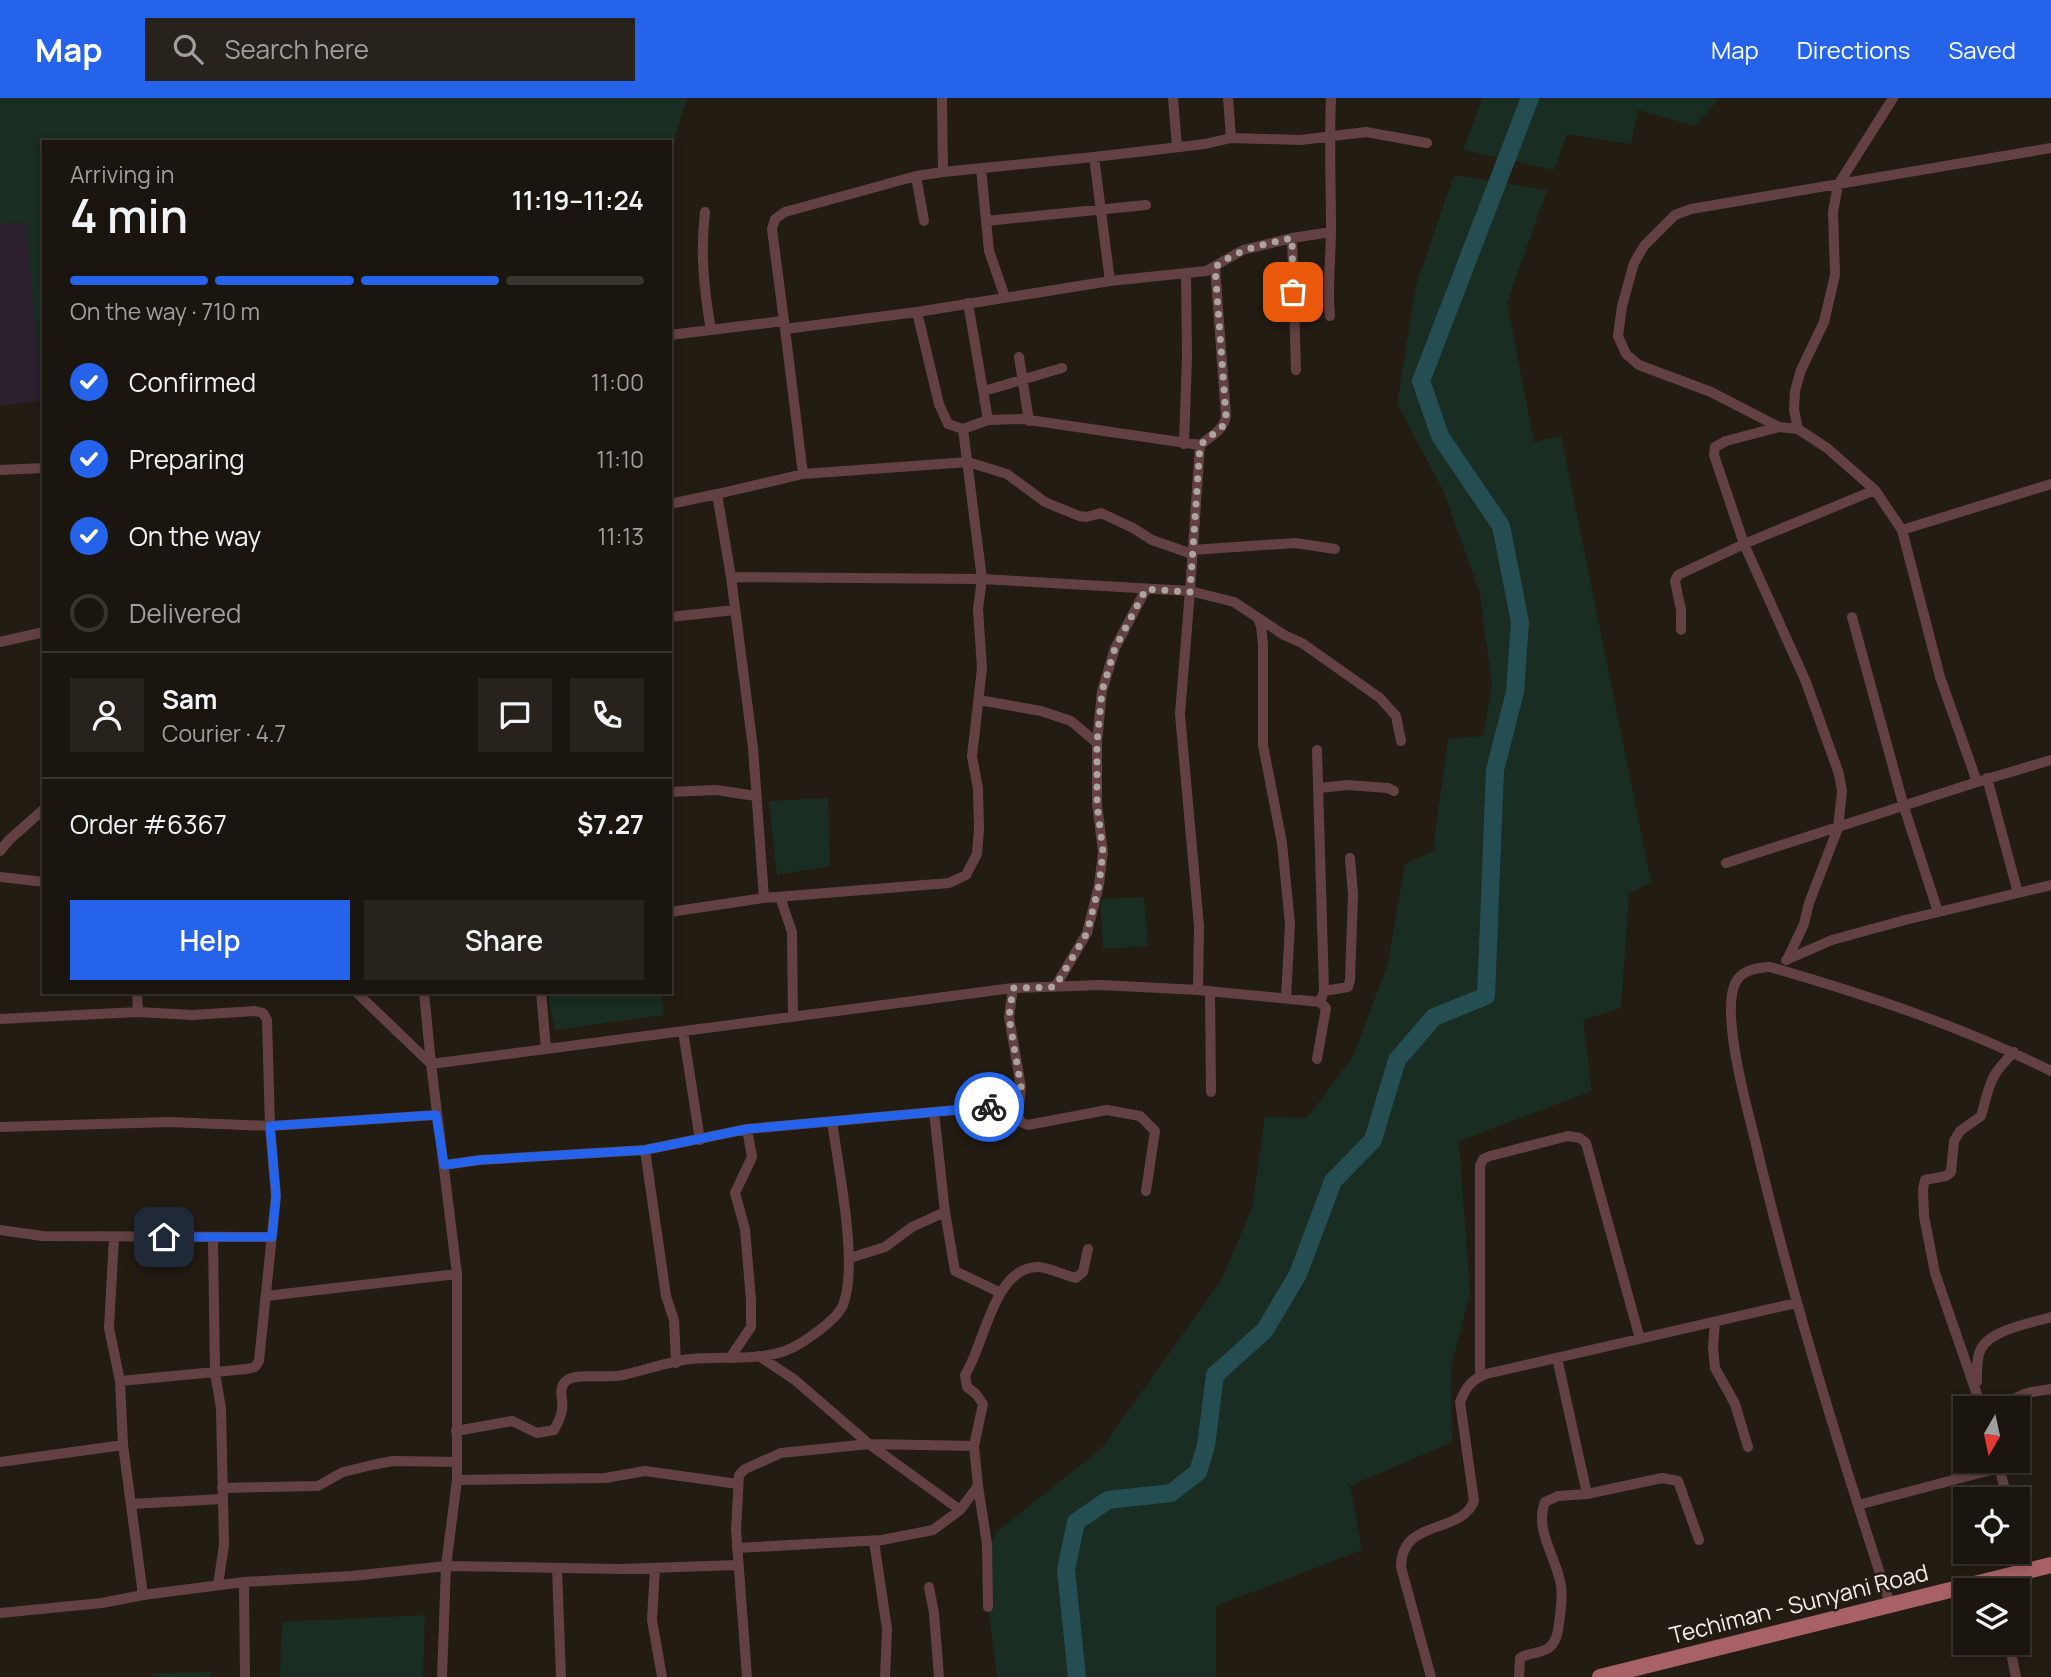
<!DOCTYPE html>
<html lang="en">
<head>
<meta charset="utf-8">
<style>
	body { margin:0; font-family:Manrope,sans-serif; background:#27221c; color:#f1f3f6; height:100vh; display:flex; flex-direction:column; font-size:26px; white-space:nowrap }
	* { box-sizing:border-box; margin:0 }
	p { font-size:23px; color:#9f9f9e }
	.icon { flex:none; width:38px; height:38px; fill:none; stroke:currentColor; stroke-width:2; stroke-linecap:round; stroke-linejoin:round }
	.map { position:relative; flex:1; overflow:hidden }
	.panel { position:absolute; left:42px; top:42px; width:630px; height:854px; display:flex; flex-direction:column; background:#1a150e; border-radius:0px; box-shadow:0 4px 10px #0003,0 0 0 2px #38342e }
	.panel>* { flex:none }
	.needle { width:46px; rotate:189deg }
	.controls { position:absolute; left:1953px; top:1298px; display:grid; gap:14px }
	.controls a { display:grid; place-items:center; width:77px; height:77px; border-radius:0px; background:#1a150e; box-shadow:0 4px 10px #0003,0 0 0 2px #38342e; font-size:35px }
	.pin { position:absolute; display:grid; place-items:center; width:60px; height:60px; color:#fff; margin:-30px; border-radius:14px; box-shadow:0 4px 10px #0006 }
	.courier { position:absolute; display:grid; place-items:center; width:70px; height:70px; margin:-35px; border:5px solid #2563eb; border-radius:50%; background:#fff; color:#222; box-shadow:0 2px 9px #0007 }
	.headline em { font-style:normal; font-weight:600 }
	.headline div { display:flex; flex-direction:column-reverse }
	.headline { display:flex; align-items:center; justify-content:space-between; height:119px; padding:0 28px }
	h1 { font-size:46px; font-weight:600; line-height:52px }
	.bar { display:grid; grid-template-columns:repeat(4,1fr); gap:10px 7px; align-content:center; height:84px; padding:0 28px }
	.bar i { height:9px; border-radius:5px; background:#38342e }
	.bar .current { background:#2563eb }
	.bar p { grid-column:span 4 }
	.line { display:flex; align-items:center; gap:18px; padding:0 28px; border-top:2px solid #38342e }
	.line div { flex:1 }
	.round { display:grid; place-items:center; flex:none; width:74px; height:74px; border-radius:0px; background:#27221c }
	ol { padding:0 28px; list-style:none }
	li { display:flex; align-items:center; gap:21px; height:77px }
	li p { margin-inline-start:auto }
	li .icon { padding:7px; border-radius:50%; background:#2563eb; color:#fff; stroke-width:4 }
	li:last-child { color:#9f9f9e }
	li i { width:38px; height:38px; border:4px solid #38342e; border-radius:50% }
	.cta { display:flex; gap:14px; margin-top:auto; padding:14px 28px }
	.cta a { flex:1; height:80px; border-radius:0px; background:#2563eb; color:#fff; font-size:28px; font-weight:600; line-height:80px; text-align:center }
	.cta a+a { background:#27221c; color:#f1f3f6 }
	header { display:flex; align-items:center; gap:42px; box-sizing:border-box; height:98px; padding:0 35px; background:#2563eb; color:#fff }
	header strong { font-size:33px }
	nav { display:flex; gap:38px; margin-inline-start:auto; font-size:24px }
	.search { width:490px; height:63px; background:#27221c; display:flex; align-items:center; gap:18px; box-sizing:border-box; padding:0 24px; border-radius:0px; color:#9f9f9e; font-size:26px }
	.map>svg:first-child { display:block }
</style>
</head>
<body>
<header>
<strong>Map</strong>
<div class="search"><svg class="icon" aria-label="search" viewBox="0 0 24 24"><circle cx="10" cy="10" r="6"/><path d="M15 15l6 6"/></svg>Search here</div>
<nav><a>Map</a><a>Directions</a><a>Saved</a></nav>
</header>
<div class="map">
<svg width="2051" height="1579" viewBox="0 0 2051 1579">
	<rect width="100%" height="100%" fill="#231c13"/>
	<path fill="#2b202d" d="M0,0L44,44V302L0,308Z"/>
	<path fill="#1a2d22" d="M0,0H687L670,54V44H44L42,302L26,124L0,126Z
		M1482,0H1720L1695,28L1638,12L1631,46L1567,36L1554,72L1463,52Z
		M1454,77L1547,92L1507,205L1534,344L1561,338L1651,784L1629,796L1621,910L1583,922L1592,993L1459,1043L1470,1195L1451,1269L1452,1344L1350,1388L1362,1452L1216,1508V1579H997L983,1469L996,1434L1101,1351L1222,1181L1252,1110L1265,1019L1307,1020L1353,958L1388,865L1405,766L1433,753L1448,641L1483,638L1492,589L1480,496L1444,394L1397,306L1416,187Z
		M828,700L830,768L777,777L769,703Z
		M1144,799L1148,848L1103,851L1100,801Z
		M548,894H662L663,917L555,932Z
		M425,1517L423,1579H280L282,1524Z
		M211,1574L212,1579H153L152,1575Z"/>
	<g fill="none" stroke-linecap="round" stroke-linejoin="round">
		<path stroke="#244e52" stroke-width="18" d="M1077,1579L1066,1472L1076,1424L1108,1402L1171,1395L1198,1374L1206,1348L1215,1277L1265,1232L1298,1176L1333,1083L1373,1042L1397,962L1434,919L1486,898L1495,672L1515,594L1520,524L1501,428L1440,338L1421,283L1530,0"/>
		<path stroke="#634142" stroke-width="10" d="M942,0L943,74
			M1173,0L1177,49
			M1228,0L1231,40
			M1893,0L1838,87L1833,114L1835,177L1824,224L1801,272L1795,293L1794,312L1798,331L1827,350L1875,392L1902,432L2051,386
			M1094,59L1110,183
			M981,70L989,153L1005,199
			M916,78L924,123
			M705,114C700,155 704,191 711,232
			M986,123L1146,107
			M1292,140L1296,272
			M968,205L988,322
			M917,214L939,306L948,326L963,331L988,322L1022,321L1200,347C1211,338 1224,332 1226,318L1215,169
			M1330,218C1327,189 1331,160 1331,131C1331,87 1329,44 1331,0
			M785,231L772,131L775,121L785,114L916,78L943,74L1094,59L1205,46L1231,40L1301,42L1366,34L1427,45
			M670,237L783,223
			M1019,259L1029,323
			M984,293L1062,270
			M1779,329L1726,343L1715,349L1714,357L1744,446L1806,584L1839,676L1842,693L1838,730L1809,805L1804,826L1787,862
			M1798,331L1779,329L1711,294L1639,267L1626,256L1618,238L1622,208L1634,165L1644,148L1675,117L1691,111L2051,50
			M1184,346L1187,258L1186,175
			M0,372L44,370
			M803,376L785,231L917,214L1110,183L1206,173L1243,152L1292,140L1331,134
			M717,396L803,376L968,364L1007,376L1045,404L1079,418L1086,419L1101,415L1133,430L1152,442L1192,456
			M670,406L717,396L731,479L753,650L764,800
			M1902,432L1940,579L1977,684L2051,662
			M1192,452L1295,445L1335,451
			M731,479L982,481L1190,493L1200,347
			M670,519L735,512
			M1257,519L1261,528L1263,546V647L1282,745L1290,826L1286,900
			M1852,519L1904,709L1938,814
			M1681,532V512L1675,483L1678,477L1744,446L1875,392
			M0,544L44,534
			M979,602L1041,613L1071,623L1097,645
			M1317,652L1324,893L1320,904
			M1987,680L2018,795
			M1319,690L1347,687L1388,690L1394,693
			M670,694L716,692L756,698
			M0,753L9,742L44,711
			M1726,765L1977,684
			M0,779L44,784
			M780,799L792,834L793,919
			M670,814L764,800L949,785L966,777L977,756L979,731L978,691L972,658L982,570L978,511L982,481L963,331
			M1786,862L1832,842L1905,822L2051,787
			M1055,889L1087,835L1099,787L1103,754L1097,706V645L1102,593L1115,550L1146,491
			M1013,890L1009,919L1021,989L1018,1018L1021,1024L1028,1027L1107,1012L1140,1018L1155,1033L1146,1093
			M1198,892L1199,828L1180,616L1190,493L1234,504L1284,537L1302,545L1380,600L1396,618L1401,643
			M1210,893L1211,994
			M1324,893L1348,889L1350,882L1353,796L1350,760
			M137,894L138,914
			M356,894L431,966
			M424,894L431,966
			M541,894L546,951
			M0,921L138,914L192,917L255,913L263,915L267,922L270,1028L276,1098L259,1263L255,1269L247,1271L120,1283
			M683,933L700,1042
			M1317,961L1326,910L1320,904
			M0,1029L170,1024L270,1028L436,1017
			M645,1052L666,1198L674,1222L676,1265
			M444,1067L480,1062L645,1052L747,1031L1000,1008L1019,1009
			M945,1114L955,1173L999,1194
			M0,1132L42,1138L272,1139
			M114,1139L109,1230L120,1283L123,1347L143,1497
			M213,1140L215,1275L221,1310L224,1447L218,1487
			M850,1160L885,1149L912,1129L945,1114L934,1014
			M266,1198L457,1176
			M1715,1224L1713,1249L1715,1270L1735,1306L1748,1349
			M759,1258L795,1282L869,1346L960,1412
			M730,1260L751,1229V1202L745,1131L735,1095L752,1059L747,1031
			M1557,1260L1587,1396
			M1480,1279V1068L1483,1061L1490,1058L1568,1038L1580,1040L1586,1045L1640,1241
			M1977,1284C1977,1273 1976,1260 1981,1251C1990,1232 2032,1225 2051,1219
			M1982,1311L1935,1175L1924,1118L1923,1091L1925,1082L1946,1078L1951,1074L1954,1043L1960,1033L1981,1018C1991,984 1988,980 2014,954
			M2006,1311C2017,1294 2032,1294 2051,1291
			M456,1333L512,1323L537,1335L554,1332C558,1325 561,1319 562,1312C564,1301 557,1291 566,1283C575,1274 609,1281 623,1277C645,1272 668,1264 690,1261C721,1258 755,1263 785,1253C801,1247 836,1223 843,1207C859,1167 838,1069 832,1023
			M0,1364L123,1347
			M1998,1366L2008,1402
			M457,1382L605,1380L645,1373L738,1386
			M978,1388L987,1446L988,1509
			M222,1390L318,1388L343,1374L372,1367L393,1363L457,1364
			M131,1406L222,1401
			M1858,1407L1999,1370
			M2018,1436L2028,1473
			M874,1443L887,1531L885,1579
			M737,1450L882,1442L933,1432L960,1412L978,1388L974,1348L983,1306L976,1296L967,1289L965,1277C985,1247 993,1168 1039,1169C1050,1170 1064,1177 1076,1180L1083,1174L1088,1151
			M557,1470L561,1579
			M655,1470L652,1522L662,1579
			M244,1484L245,1579
			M929,1489L934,1515L939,1579
			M1890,1506C1839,1351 1791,1196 1754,1038C1746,1006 1719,909 1737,882C1744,871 1759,870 1770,869C1867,897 1961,928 2051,973
			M0,1515L102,1505L143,1497L244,1484L352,1478L446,1468L621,1471L738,1467
			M2009,1545L2016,1579
			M442,1579L446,1468L457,1382V1176L431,966L1013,890L1101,887L1198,892L1320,904
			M747,1579L736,1432L739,1377L745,1371L781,1355L869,1346L974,1348
			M1431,1579L1401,1469C1401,1420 1461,1437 1474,1403L1460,1304C1466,1289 1471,1282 1486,1276L1796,1205
			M1519,1579L1520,1560C1529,1554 1542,1556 1550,1549C1557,1542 1558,1534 1559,1525C1561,1512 1563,1499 1561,1487C1556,1459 1534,1431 1545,1404L1558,1398L1587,1396L1662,1380L1678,1383L1699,1442"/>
		<path stroke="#a86267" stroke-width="16" d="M1600,1579L2051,1467"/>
	</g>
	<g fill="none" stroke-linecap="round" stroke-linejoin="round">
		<path stroke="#aaa49d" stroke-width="7" stroke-dasharray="0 12.6" d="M989,1009H1019L1021,989L1009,919L1013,890L1055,889L1087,835L1099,787L1103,754L1097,706V645L1102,593L1115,550L1146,491L1190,494L1200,347L1224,327L1226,318L1215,169C1240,150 1262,147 1292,140L1293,194"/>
		<path stroke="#2563eb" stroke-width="9" d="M164,1139H272L276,1098L270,1028L436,1017L444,1067L480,1062L645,1052L747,1031L989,1009"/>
	</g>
	<g text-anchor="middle" stroke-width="5" stroke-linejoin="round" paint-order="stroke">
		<g font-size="23" fill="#f3eee8" stroke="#231c13">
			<text transform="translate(1799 1506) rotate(-14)" y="8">Techiman - Sunyani Road</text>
		</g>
	</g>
</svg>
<div class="controls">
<a><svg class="needle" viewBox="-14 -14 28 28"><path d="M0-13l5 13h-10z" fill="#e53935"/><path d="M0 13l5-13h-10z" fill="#9f9f9e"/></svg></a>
<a><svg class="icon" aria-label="locate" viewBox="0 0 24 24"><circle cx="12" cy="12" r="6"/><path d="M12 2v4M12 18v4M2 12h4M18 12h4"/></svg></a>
<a><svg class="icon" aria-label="layers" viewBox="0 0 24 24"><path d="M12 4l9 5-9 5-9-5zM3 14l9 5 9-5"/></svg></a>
</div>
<div class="pin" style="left:1293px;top:194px;background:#ea580c"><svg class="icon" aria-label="bag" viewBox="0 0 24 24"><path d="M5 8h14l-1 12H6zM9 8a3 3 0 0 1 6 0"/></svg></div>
<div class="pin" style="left:164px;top:1139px;background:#1f2937"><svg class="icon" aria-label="home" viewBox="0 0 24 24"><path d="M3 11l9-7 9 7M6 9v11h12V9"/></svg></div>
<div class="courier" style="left:989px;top:1009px"><svg class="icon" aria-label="bike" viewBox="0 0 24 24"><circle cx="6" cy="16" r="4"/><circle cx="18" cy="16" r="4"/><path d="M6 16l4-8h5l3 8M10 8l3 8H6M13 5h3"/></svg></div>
<section class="panel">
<div class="headline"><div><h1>4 min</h1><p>Arriving in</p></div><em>11:19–11:24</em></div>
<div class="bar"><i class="current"></i><i class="current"></i><i class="current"></i><i></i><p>On the way · 710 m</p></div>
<ol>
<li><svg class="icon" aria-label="check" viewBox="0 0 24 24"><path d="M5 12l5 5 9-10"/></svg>Confirmed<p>11:00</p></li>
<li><svg class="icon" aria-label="check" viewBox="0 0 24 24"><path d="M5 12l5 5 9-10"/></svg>Preparing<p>11:10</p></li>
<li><svg class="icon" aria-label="check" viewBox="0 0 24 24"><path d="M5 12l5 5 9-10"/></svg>On the way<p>11:13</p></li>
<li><i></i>Delivered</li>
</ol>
<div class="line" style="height:126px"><a class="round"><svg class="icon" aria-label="person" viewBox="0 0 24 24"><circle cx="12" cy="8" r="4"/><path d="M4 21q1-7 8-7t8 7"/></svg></a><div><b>Sam</b><p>Courier · 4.7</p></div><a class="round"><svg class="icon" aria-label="chat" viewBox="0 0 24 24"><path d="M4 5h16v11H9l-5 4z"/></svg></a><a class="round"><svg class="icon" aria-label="phone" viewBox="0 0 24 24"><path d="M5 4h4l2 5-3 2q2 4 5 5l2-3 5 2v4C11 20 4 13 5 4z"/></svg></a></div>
<div class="line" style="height:91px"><div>Order #6367</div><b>$7.27</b></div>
<div class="cta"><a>Help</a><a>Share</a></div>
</section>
</div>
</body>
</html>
